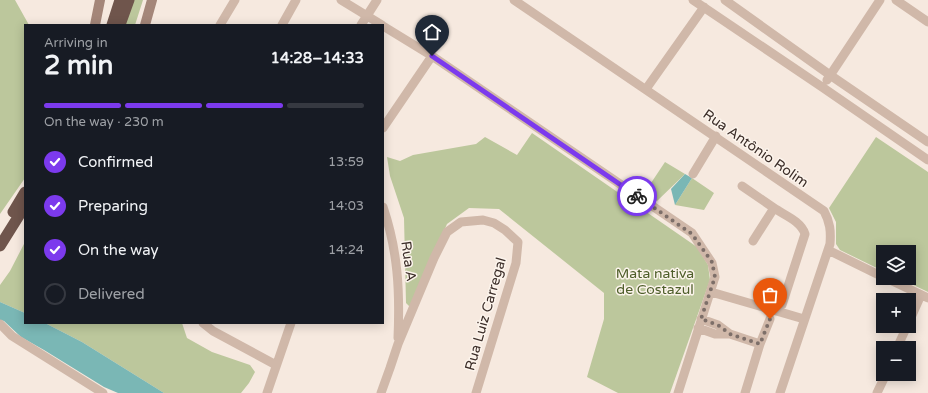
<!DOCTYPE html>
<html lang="en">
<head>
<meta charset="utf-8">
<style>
	body { margin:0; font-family:"Varela Round",sans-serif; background:#20242c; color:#f1f3f6; height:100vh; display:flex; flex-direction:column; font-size:15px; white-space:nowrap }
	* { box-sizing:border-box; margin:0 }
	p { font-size:13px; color:#9ea1a6 }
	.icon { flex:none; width:22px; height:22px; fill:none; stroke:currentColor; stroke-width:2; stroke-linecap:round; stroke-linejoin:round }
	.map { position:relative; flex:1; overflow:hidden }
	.sheet { position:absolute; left:24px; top:24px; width:360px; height:300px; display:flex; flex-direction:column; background:#171b24; border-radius:0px; box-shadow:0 2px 10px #0003 }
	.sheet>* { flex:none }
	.buttons { position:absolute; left:876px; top:245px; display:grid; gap:8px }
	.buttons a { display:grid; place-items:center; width:40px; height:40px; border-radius:0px; background:#171b24; box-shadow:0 2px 10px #0003; font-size:20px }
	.pin { position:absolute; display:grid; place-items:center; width:34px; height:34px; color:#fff; margin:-41px -17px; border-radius:50% 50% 50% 0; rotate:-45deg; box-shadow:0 0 4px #0007 }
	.pin .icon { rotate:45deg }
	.courier { position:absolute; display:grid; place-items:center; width:40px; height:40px; margin:-20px; border:3px solid #7c3aed; border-radius:50%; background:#fff; color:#222; box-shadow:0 1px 5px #0007 }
	.summary em { font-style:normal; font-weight:700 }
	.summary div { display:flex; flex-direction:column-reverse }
	.summary { display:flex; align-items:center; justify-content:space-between; height:68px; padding:0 20px }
	h1 { font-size:26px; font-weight:700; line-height:30px }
	.bar { display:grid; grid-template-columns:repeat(4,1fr); gap:6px 4px; align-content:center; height:48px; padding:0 20px }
	.bar i { height:5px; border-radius:3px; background:#363941 }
	.bar .active { background:#7c3aed }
	.bar p { grid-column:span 4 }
	ol { padding:0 20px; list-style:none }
	li { display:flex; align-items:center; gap:12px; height:44px }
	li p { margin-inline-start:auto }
	li .icon { padding:4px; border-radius:50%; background:#7c3aed; color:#fff; stroke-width:4 }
	li:last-child { color:#9ea1a6 }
	li i { width:22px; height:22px; border:2px solid #363941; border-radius:50% }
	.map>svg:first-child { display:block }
</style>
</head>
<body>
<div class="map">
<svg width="928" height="393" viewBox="0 0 928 393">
	<rect width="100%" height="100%" fill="#f6e9df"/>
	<path fill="#bcc79c" d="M0,0H15L29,25H25V178L0,214Z
		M132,0H143L135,25H124Z
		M532,133L697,247L708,265L710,280L670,393H618L587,377L604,319V293L499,209L469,208L447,224L410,307L406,303L404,218L390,176L387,157L400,161L413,155L476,144L485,137L517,155Z
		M876,137L928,172V292L899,278H909V252H883V271L840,250L836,244V222L829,208Z
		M665,162L685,174L657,201L645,192Z
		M692,178L714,193L704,210L675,205Z
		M25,242V313L0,302V285L10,271Z
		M45,323H182L187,338L212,352L250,365L255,372L249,383L241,393H164L82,342Z"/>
	<path fill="#7ab7b5" d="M685,174L692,178L675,205L671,189Z
		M0,302L25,313V323H45L82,342L164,393H118L104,387L44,350L21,337L4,321L0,320Z"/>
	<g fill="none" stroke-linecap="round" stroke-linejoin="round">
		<path stroke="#d0b8a9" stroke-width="9" d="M341,0L382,25
			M514,0L824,211C830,222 831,231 830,244L780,393
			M693,0L822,87L928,160
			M725,0L830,75L928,142
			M896,0L928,22
			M220,25L235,0
			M282,25L296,0
			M361,25L377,0
			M383,26L432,56L692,233L712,263L715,277L678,393
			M827,80L880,0
			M646,89L704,7
			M383,128L432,56
			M693,174L716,136
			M742,186L774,208
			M383,207C398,251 400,291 398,338
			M753,241L774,208C784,215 801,221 805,234L782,305
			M828,250L883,277
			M886,278L928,298
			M711,292L804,319
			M701,319L718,325L730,334
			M909,322L921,295
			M203,323L213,331L276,365
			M0,324L12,336L103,393
			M698,328L715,334H730L760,344
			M897,348L907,326
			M267,393L291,323
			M381,393L390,368L398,344L434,258L447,232L461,222L483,220L494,223L505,230L518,242L516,263L476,393
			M745,393L760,344L770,319
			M877,393L886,374"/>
		<path stroke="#a48679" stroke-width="10" d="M95,25L100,0
			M145,25L152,0"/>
		<path stroke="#6f554c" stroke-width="11" d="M112,25L120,0
			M120,25L129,0
			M13,212L25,192
			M0,246L25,206"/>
	</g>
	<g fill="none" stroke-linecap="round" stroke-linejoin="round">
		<path stroke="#7d6f69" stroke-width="4" stroke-dasharray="0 7.2" d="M637,196L692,234L712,262L715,277L701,319L718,325L730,334L760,344L770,319"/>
		<path stroke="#7c3aed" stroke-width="5" d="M432,56L637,196"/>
	</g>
	<g text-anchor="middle" stroke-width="3" stroke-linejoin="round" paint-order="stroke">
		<g font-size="14" fill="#3c2e29" stroke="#fcf4ec">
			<text transform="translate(756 148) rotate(35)" y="5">Rua Antônio Rolim</text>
			<text transform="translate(409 261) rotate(82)" y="5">Rua A</text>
			<text transform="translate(485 314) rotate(-74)" y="5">Rua Luiz Carregal</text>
		</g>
		<g font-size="14" fill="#4e5e2a" stroke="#fcf4ec">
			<text x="655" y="278">Mata nativa<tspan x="655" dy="16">de Costazul</tspan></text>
		</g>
	</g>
</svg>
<div class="buttons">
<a><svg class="icon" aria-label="layers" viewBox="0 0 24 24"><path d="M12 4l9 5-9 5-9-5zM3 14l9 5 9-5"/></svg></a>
<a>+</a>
<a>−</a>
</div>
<div class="pin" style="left:770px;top:319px;background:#ea580c"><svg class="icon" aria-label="bag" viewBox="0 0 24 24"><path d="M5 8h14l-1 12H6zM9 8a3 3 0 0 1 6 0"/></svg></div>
<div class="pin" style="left:432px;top:56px;background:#1f2937"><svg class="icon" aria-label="home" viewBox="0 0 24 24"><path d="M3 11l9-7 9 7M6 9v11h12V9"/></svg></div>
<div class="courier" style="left:637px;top:196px"><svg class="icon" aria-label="bike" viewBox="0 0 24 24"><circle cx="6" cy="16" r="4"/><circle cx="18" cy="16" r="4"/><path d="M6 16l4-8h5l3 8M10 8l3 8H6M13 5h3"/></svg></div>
<section class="sheet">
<div class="summary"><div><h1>2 min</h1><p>Arriving in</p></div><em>14:28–14:33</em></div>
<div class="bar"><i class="active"></i><i class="active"></i><i class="active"></i><i></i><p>On the way · 230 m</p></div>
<ol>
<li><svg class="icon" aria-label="check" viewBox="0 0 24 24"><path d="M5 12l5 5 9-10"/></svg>Confirmed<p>13:59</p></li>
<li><svg class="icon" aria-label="check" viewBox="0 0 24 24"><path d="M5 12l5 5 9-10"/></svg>Preparing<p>14:03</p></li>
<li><svg class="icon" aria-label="check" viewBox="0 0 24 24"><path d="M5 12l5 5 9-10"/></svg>On the way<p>14:24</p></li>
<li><i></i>Delivered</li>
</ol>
</section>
</div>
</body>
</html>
